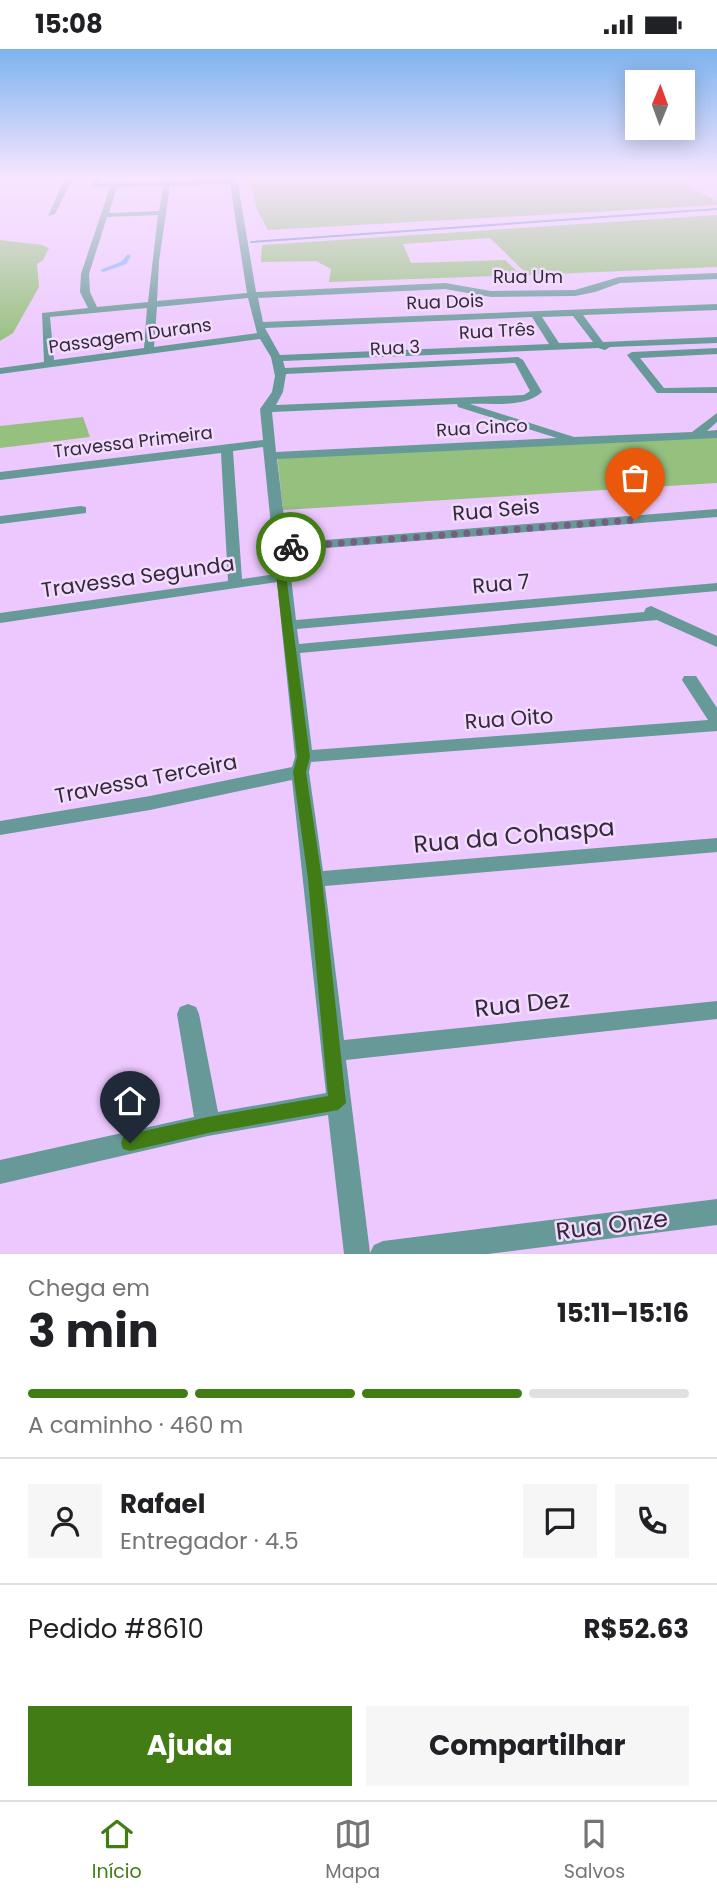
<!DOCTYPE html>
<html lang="pt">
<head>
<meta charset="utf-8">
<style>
	body { margin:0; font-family:Poppins,sans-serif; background:#f6f6f6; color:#202124; height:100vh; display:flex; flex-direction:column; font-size:26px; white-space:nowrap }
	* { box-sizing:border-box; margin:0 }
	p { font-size:23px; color:#757577 }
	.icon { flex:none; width:38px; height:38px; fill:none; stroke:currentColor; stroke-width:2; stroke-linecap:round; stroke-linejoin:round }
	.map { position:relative; height:1205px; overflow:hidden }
	.drawer { display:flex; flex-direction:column; background:#fff; flex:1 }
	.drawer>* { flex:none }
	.needle { width:46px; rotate:1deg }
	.controls { position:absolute; left:625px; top:21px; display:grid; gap:14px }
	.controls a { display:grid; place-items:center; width:70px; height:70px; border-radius:0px; background:#fff; box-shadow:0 4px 18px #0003; font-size:35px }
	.pin { position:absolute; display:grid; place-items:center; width:60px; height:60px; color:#fff; margin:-72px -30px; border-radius:50% 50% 50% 0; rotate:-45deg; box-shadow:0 0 7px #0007 }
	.pin .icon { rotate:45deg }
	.courier { position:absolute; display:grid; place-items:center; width:70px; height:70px; margin:-35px; border:5px solid #427c15; border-radius:50%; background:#fff; color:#222; box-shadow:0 2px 9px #0007 }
	.headline em { font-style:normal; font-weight:700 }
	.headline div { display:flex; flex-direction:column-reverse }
	.headline { display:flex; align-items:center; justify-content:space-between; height:119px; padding:0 28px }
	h1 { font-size:46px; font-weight:700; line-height:52px }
	.bar { display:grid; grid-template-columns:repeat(4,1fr); gap:10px 7px; align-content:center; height:84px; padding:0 28px }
	.bar i { height:9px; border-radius:5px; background:#e0e0e0 }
	.bar .current { background:#427c15 }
	.bar p { grid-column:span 4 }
	.line { display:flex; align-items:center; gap:18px; padding:0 28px; border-top:2px solid #e0e0e0 }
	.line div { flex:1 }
	.round { display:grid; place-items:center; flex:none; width:74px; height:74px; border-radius:0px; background:#f6f6f6 }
	.action { display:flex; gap:14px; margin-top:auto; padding:14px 28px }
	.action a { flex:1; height:80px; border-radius:0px; background:#427c15; color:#fff; font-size:28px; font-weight:700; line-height:80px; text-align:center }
	.action a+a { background:#f6f6f6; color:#202124 }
	.status { display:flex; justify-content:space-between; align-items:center; height:49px; padding:0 35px; background:#fff; direction:ltr }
	.status svg { height:19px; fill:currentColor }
	.dock { display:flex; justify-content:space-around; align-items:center; height:98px; border-top:2px solid #e0e0e0; background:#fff; font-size:19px; color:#757577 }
	.dock a { display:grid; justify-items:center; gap:4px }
	.dock .current { color:#427c15 }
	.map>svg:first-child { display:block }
</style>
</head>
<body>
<div class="status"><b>15:08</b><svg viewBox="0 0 49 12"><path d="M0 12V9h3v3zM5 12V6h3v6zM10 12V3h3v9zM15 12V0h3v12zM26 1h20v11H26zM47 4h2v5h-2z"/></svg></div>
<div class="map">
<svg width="717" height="1205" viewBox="0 0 717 1205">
	<rect width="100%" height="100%" fill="#edc8fe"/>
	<path fill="#95c07e" d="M250,129H672L717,152V156L268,181L257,161Z
		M717,166V218L528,226L490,189L403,195L411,214L505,211L521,226L329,233L331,220L316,212L261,213L262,196Z
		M0,191L42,196L49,199L43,211L37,215L39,238L13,284L0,292Z
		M83,368L90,388L0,399V377Z
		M717,385V434L283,461L277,405Z"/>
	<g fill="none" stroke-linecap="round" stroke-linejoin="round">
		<path stroke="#6588c0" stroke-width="2" d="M251,193L717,160"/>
		<path fill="#7ab1f9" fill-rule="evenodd" d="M128,205L131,207L126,215L103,223L100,221L121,213Z"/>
		<path fill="#679998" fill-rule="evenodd" d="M65,129H73L55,165L48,167Z
			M94,129H102L100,134L164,132V129H172L171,132L237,129L256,243L445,234L491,242L575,241L619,228L717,224V230L620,234L595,243L575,247L491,248L445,240L258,249L263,273L717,255V261L583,266L603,293L717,288V294L610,298L605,301L598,299L283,312L285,319L518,308L523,311L542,343C525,359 492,354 470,355L574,388L692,383L717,364V373L707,382L717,381V389L277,410L287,494L717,460V468L288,502L296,571L717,534V542L297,580L299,595L644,563L646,559L651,557L717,587V598L657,571L300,604L312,701L708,671L682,631L684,627H696L717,659V682L311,713L309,723L323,822L717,789V803L325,837L344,991L717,952V970L346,1011L370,1204L374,1196L383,1192L717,1150V1176L488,1205H344L328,1066L208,1087L0,1135V1111L194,1068L177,965L180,958L188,955L196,958L199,965L218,1063L326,1044L292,731L150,761L0,786V772L150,747L292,718L295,708L277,533L0,574V564L228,532L221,404L0,431V423L263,391L260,360L272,343L275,327L271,308L260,290L0,325V319L44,313L42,264L88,259L80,243L81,225L110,138H92ZM230,135L247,244L157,252L159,212L170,137ZM163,137L159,162L109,164L117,138ZM158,166L148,253L97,258L90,243L89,225L107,168ZM248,249L257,284L154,298L157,258ZM147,259L144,299L54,311L50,268ZM573,267L593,293L559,294L542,268ZM532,268L549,295L280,306L265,279ZM515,314L530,342L524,346L276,356L283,343L286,325ZM457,355L458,358L557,389L276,403L272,363ZM263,398L273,496L271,499L274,502L276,525L242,530L233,402Z
			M717,299V305L640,309L664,339L717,338V344H657L627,306L632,303Z
			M81,457L86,458V464L0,475V467Z"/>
	</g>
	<linearGradient id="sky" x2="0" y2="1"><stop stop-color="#7cb3ef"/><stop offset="0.43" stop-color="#f7e6ff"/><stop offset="1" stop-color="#f7e6ff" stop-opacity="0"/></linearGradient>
	<rect width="717" height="298" fill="url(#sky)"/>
	<path fill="#427c15" d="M291,495L295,500L283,502L310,708L306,723L322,830L346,1054L338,1061L208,1084L130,1102L123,1100L121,1094L123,1088L130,1085L208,1068L328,1047L308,830L293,723L297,708L273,499Z"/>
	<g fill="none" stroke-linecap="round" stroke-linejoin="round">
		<path stroke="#755f80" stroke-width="7" stroke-dasharray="0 12.6" d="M291,498L635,471"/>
	</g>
	<g text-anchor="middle" stroke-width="5" stroke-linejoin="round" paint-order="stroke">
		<g font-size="18" fill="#35273c" stroke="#f2dcfd">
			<text x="528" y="234">Rua Um</text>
			<text transform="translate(445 253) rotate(-2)" y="6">Rua Dois</text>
			<text transform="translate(497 282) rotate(-3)" y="6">Rua Três</text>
			<text transform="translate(130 287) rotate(-8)" y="6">Passagem Durans</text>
			<text transform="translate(395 299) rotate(-3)" y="6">Rua 3</text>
			<text transform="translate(482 379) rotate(-3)" y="6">Rua Cinco</text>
			<text transform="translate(133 393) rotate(-7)" y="6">Travessa Primeira</text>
		</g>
		<g font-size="21" fill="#35273c" stroke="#f2dcfd">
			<text transform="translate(496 461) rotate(-5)" y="7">Rua Seis</text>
			<text transform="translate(138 528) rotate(-8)" y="7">Travessa Segunda</text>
			<text transform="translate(501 535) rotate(-5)" y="7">Rua 7</text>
			<text transform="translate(509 670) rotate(-4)" y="7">Rua Oito</text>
			<text transform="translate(146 730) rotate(-11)" y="7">Travessa Terceira</text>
		</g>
		<g font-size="24" fill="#35273c" stroke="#f2dcfd">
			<text transform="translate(514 787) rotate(-5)" y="8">Rua da Cohaspa</text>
			<text transform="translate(522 955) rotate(-6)" y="8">Rua Dez</text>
			<text transform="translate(612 1176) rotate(-7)" y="8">Rua Onze</text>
		</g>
	</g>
</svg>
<div class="controls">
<a><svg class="needle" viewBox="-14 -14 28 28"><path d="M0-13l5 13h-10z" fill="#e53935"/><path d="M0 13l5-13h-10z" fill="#757577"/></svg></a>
</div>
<div class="pin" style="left:635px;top:471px;background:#ea580c"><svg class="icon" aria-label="bag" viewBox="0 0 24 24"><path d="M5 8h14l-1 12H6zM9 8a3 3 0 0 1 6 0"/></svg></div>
<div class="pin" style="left:130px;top:1094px;background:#1f2937"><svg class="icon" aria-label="home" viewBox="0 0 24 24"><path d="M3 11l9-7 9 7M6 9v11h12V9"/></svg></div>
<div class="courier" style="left:291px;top:498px"><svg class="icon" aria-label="bike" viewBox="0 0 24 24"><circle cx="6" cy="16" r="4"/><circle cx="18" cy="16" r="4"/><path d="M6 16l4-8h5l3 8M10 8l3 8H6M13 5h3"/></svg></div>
</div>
<section class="drawer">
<div class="headline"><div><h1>3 min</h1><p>Chega em</p></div><em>15:11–15:16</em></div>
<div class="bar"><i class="current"></i><i class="current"></i><i class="current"></i><i></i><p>A caminho · 460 m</p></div>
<div class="line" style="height:126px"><a class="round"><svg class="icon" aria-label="person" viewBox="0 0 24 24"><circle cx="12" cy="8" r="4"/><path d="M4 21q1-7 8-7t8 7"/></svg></a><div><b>Rafael</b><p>Entregador · 4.5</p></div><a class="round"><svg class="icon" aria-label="chat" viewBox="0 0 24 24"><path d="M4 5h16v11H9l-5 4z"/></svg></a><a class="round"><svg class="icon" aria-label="phone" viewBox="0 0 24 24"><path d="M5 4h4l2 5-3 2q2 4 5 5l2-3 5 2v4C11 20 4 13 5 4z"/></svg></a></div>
<div class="line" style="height:91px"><div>Pedido #8610</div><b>R$52.63</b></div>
<div class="action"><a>Ajuda</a><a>Compartilhar</a></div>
</section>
<nav class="dock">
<a class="current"><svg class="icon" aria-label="home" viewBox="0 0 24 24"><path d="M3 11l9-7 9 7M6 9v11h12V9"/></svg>Início</a>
<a><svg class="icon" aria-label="map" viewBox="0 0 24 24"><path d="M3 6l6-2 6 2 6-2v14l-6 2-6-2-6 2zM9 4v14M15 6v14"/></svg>Mapa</a>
<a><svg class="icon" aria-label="saved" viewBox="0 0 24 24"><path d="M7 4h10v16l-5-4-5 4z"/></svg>Salvos</a>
</nav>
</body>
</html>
